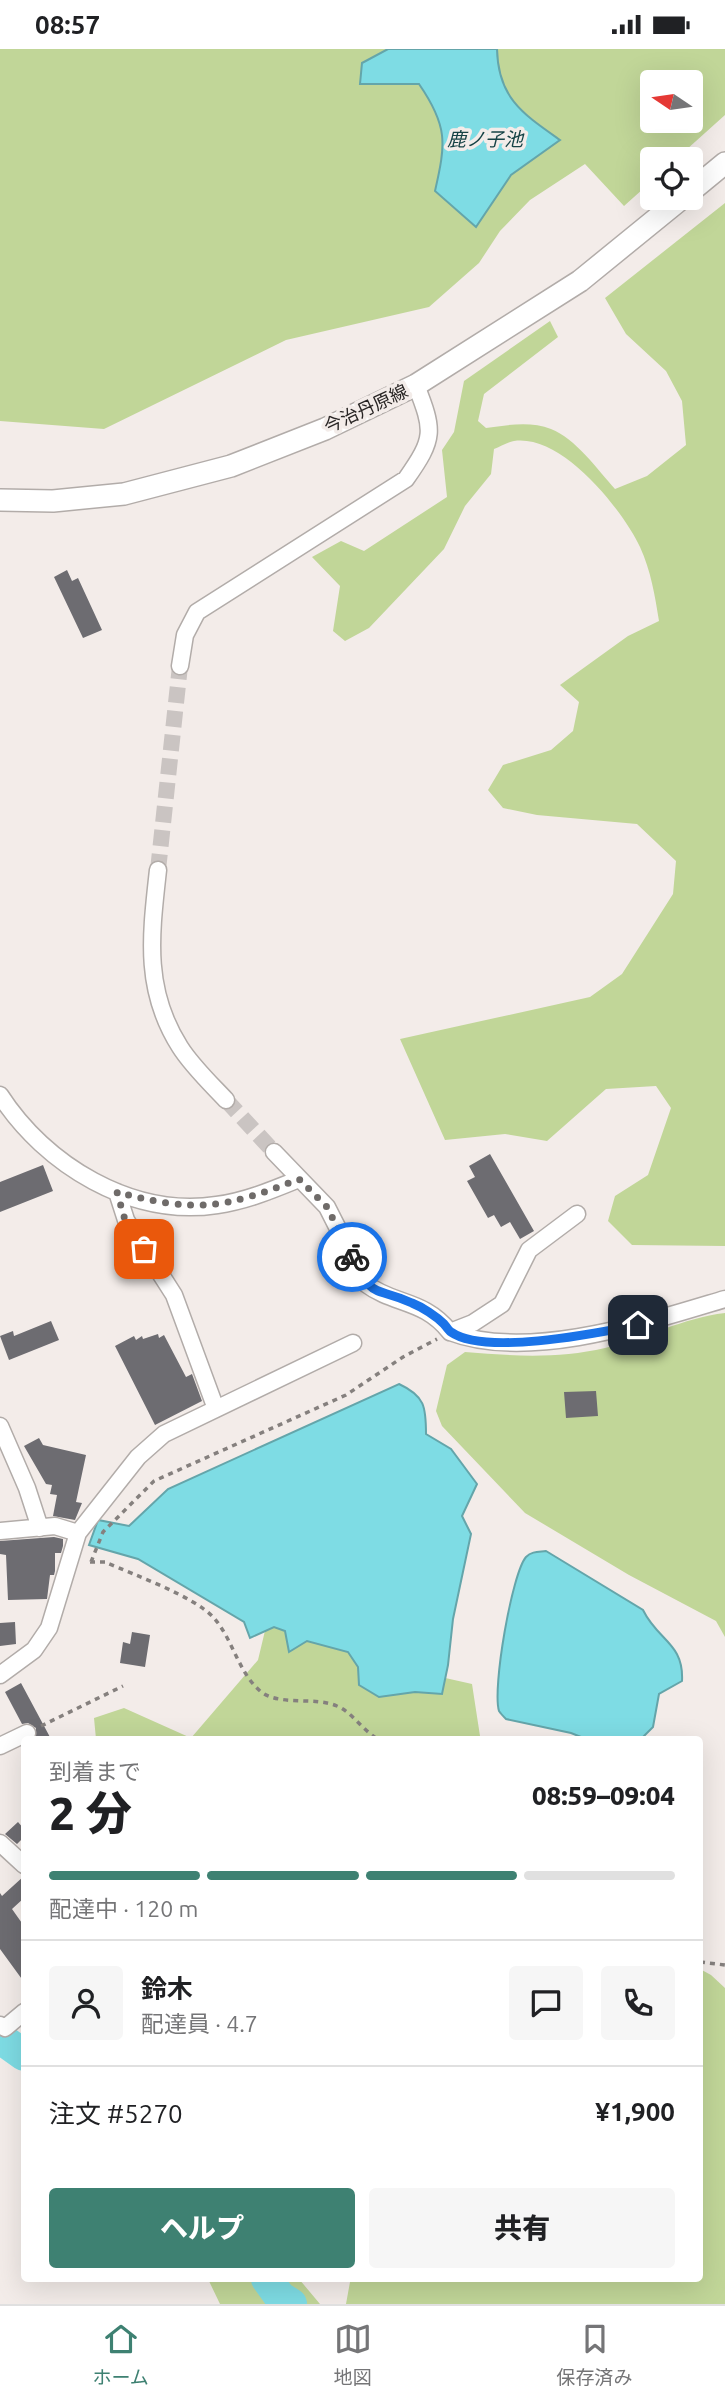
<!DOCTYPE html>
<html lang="ja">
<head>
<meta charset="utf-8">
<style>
	body { margin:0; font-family:Ubuntu,"Noto Sans JP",sans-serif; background:#f6f6f6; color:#202124; height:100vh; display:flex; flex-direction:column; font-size:26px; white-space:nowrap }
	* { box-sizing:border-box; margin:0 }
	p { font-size:23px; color:#757577 }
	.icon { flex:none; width:38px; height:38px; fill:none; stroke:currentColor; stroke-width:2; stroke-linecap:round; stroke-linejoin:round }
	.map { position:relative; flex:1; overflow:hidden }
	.details { position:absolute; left:21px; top:1687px; width:682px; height:546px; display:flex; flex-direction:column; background:#fff; border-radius:7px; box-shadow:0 7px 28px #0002 }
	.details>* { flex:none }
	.needle { width:46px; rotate:283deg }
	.controls { position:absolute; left:640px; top:21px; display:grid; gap:14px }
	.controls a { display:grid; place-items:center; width:63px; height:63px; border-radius:7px; background:#fff; box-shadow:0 7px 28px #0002; font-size:35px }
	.pin { position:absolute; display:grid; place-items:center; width:60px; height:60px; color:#fff; margin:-30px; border-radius:14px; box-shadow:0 4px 10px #0006 }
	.courier { position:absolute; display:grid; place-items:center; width:70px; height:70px; margin:-35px; border:5px solid #1a73e8; border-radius:50%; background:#fff; color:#222; box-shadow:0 2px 9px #0007 }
	.head em { font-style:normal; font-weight:800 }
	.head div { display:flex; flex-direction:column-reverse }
	.head { display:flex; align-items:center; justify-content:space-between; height:119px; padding:0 28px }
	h1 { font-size:46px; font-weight:800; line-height:52px }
	.bar { display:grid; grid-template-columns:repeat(4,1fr); gap:10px 7px; align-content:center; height:84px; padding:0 28px }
	.bar i { height:9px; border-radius:5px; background:#e0e0e0 }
	.bar .selected { background:#3e8172 }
	.bar p { grid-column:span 4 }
	.line { display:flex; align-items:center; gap:18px; padding:0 28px; border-top:2px solid #e0e0e0 }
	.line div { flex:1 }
	.round { display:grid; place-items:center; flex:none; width:74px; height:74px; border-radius:7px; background:#f6f6f6 }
	.primary-button { display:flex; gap:14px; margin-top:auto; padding:14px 28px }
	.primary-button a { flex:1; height:80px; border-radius:7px; background:#3e8172; color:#fff; font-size:28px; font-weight:800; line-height:80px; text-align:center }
	.primary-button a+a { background:#f6f6f6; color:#202124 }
	.status { display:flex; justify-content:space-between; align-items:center; height:49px; padding:0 35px; background:#fff; direction:ltr }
	.status svg { height:19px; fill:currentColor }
	.tabs { display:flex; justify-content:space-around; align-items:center; height:98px; border-top:2px solid #e0e0e0; background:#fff; font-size:19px; color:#757577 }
	.tabs a { display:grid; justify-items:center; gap:4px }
	.tabs .selected { color:#3e8172 }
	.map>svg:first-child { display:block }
</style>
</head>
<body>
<div class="status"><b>08:57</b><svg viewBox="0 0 49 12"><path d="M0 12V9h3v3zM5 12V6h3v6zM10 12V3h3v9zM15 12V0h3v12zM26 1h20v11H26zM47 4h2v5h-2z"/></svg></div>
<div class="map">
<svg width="725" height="2255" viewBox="0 0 725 2255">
	<rect width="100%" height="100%" fill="#f3ece9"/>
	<path fill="#c1d698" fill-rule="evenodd" d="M0,0H725V66L676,110H653V131L624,157L585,115L530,151L500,182L479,214L429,258L286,291L104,380L0,372ZM653,33H691V72H653Z
		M725,154V1197L632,1196L608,1172L615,1147L648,1126L671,1059L656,1037L606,1040L547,1092L505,1085L445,1091L400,990L590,948L622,925L673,845L676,812L637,775L537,766L503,759L488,741L503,716L551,701L573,682L579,653L560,636L628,587L659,572C655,547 651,522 640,498C622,460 562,385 514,392C507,393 500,398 494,400L491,425L465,457L444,500L369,579L345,592L333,582L340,537L312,508L341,492L364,502L447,448L442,401L454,383L464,332L550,272L558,288L484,345L478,372L486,379C507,376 531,372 551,380C575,389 598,421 615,440L647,427L686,396L682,352L666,322L626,285L605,249Z
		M725,1264V1588L716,1572L629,1526L525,1464L442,1377L436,1362L447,1316L465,1303C512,1307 558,1310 605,1299C646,1289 683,1269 725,1264Z
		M269,1565L432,1626L472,1635L480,1687L498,1690H96L94,1669L124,1659L191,1689L258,1611Z
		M700,1920L711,1926L725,1939V2255H346L350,2233L348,2230H700Z
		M208,2230H299L320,2255H220Z"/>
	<path fill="#7edce4" stroke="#64a5aa" stroke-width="2" d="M388,0H497C498,49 523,65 560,91L511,126L476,178L435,142C446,94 448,77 419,35H360L362,14Z
		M399,1335C425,1347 426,1358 426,1385L451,1400L477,1435L462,1467L471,1485L453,1570L448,1616L442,1645L415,1643L379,1648L359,1636L358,1618L348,1603L307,1592L289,1603L285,1582L274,1578L250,1589L244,1573L138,1510L89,1496L98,1471L129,1477L168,1440Z
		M546,1502L643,1561C658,1592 684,1594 682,1632L659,1645L653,1678L641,1690H586L571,1684L506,1670C504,1668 501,1665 499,1662C492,1640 512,1524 526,1508C532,1502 539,1503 546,1502Z"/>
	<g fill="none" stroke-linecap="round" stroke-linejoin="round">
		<path stroke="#7edce4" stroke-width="32" d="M0,1989L24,2006
			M267,2230L280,2248L291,2255"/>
	</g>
	<path fill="#6d6c71" d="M67,521L72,532L78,529L102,581L83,589L54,528Z
		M490,1105L534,1182L520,1190L510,1173L501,1178L494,1166L488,1169L467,1132L475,1128L469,1117Z
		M43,1116L53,1142L0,1163V1133Z
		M51,1272L59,1291L9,1311L0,1287L13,1282L14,1287Z
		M158,1285L159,1289L164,1286L186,1328L192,1325L202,1352L155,1376L115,1297L134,1287L136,1291L142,1287L143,1290Z
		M596,1342L598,1367L566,1369L564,1343Z
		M39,1389L43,1396L86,1406L76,1453L82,1454L75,1471L53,1467L57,1446L50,1445L52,1436L46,1435L24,1397Z
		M54,1488L63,1490V1497L61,1504H55V1522L54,1526H50L47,1550L8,1551L6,1506L0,1505V1492Z
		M15,1573L16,1595L0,1597V1574Z
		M132,1583L150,1586L145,1618L120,1614L123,1593L130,1595Z
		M21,1634L51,1690H35L36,1679L28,1674L22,1675L5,1643Z
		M18,1773L24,1780V1788L17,1795L5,1785Z
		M24,1827V1849L12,1860L24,1877V1933L0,1900V1844L2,1847Z"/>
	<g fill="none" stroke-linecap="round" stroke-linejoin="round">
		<path stroke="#cac4c2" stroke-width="16" stroke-dasharray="16 8" stroke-linecap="butt" d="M158,821L180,617
			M226,1051L274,1103"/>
		<g stroke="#b2aca9" stroke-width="19">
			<path id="minor" d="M180,617L185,586L197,563L406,430C435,389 434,382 416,336
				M158,821C151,885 143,940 180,998C192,1017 210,1034 226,1051
				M0,1046C45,1116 132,1169 217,1156C246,1152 272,1141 299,1130
				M274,1103L327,1158L366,1235C394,1256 424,1250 450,1283L473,1274L502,1255L529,1201L577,1165
				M117,1143L126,1171L174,1246L216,1360
				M450,1283C528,1313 648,1273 725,1250
				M0,1377L27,1439L40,1479
				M0,1482L55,1477L78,1484
				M0,1626L34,1601L49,1579L78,1484L138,1408L164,1385L353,1294
				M0,1697L27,1684
				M0,1794L24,1816
				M0,1976L5,1979L24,1963"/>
		</g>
		<g stroke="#b2aca9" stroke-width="24">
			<path id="secondary" d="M691,142L725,114
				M0,451L53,452L124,445L231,417L325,380L416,336L580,232L682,149"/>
		</g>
		<path stroke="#85807e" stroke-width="3.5" stroke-dasharray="5 5" stroke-linecap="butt" d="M90,1513H105C134,1526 194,1547 214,1569C233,1591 238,1622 259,1641C277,1658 314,1647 337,1657C352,1663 363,1682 378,1690
			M91,1513L103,1483L154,1432L346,1346L403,1308L437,1290
			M41,1677L123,1637
			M700,1913L725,1916"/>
		<use href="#minor" stroke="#fff" stroke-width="16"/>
		<use href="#secondary" stroke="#fff" stroke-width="21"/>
	</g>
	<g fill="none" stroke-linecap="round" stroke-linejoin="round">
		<path stroke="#6f6b69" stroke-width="7" stroke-dasharray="0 12.6" d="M144,1200L125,1171L117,1143C196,1164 223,1160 299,1130L327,1158L352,1208"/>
		<path stroke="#1a73e8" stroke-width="9" d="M352,1208C376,1253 372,1236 412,1254C422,1258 436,1267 444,1275C445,1276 449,1282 451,1283C485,1307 597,1284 638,1276"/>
	</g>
	<g text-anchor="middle" stroke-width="7" stroke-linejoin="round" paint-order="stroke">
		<g font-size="18" fill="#282524" stroke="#f3ece9">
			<text transform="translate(366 360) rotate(-25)" y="6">今治丹原線</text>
		</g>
		<g font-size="19" font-style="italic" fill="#174346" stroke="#f3ece9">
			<text x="485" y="97">鹿ノ子池</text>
		</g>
	</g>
</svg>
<div class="controls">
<a><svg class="needle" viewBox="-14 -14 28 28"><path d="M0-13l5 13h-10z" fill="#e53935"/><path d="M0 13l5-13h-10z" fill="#757577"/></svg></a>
<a><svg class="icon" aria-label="locate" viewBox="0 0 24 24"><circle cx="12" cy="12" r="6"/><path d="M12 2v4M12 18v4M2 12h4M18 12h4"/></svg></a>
</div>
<div class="pin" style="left:144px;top:1200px;background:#ea580c"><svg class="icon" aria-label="bag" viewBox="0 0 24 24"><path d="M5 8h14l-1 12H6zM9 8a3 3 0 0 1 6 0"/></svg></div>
<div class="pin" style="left:638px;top:1276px;background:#1f2937"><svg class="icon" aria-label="home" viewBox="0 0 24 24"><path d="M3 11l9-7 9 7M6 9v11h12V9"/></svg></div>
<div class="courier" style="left:352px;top:1208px"><svg class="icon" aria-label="bike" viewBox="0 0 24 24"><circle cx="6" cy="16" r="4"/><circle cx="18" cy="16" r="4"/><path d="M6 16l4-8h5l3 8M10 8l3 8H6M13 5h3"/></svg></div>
<section class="details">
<div class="head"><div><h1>2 分</h1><p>到着まで</p></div><em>08:59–09:04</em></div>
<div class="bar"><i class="selected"></i><i class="selected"></i><i class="selected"></i><i></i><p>配達中 · 120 m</p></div>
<div class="line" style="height:126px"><a class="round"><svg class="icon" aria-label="person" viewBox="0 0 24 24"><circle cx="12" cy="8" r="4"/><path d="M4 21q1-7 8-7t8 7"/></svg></a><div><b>鈴木</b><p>配達員 · 4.7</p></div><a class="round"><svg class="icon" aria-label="chat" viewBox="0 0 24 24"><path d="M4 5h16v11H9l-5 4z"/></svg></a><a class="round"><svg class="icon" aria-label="phone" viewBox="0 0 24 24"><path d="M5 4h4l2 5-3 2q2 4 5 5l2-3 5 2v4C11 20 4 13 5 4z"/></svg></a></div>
<div class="line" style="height:91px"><div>注文 #5270</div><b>¥1,900</b></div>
<div class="primary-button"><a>ヘルプ</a><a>共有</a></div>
</section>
</div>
<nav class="tabs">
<a class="selected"><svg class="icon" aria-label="home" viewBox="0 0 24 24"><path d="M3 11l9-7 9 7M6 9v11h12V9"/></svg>ホーム</a>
<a><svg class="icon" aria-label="map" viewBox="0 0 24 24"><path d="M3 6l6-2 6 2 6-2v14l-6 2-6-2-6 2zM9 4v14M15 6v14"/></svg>地図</a>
<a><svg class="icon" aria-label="saved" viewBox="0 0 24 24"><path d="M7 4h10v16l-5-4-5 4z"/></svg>保存済み</a>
</nav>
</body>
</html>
